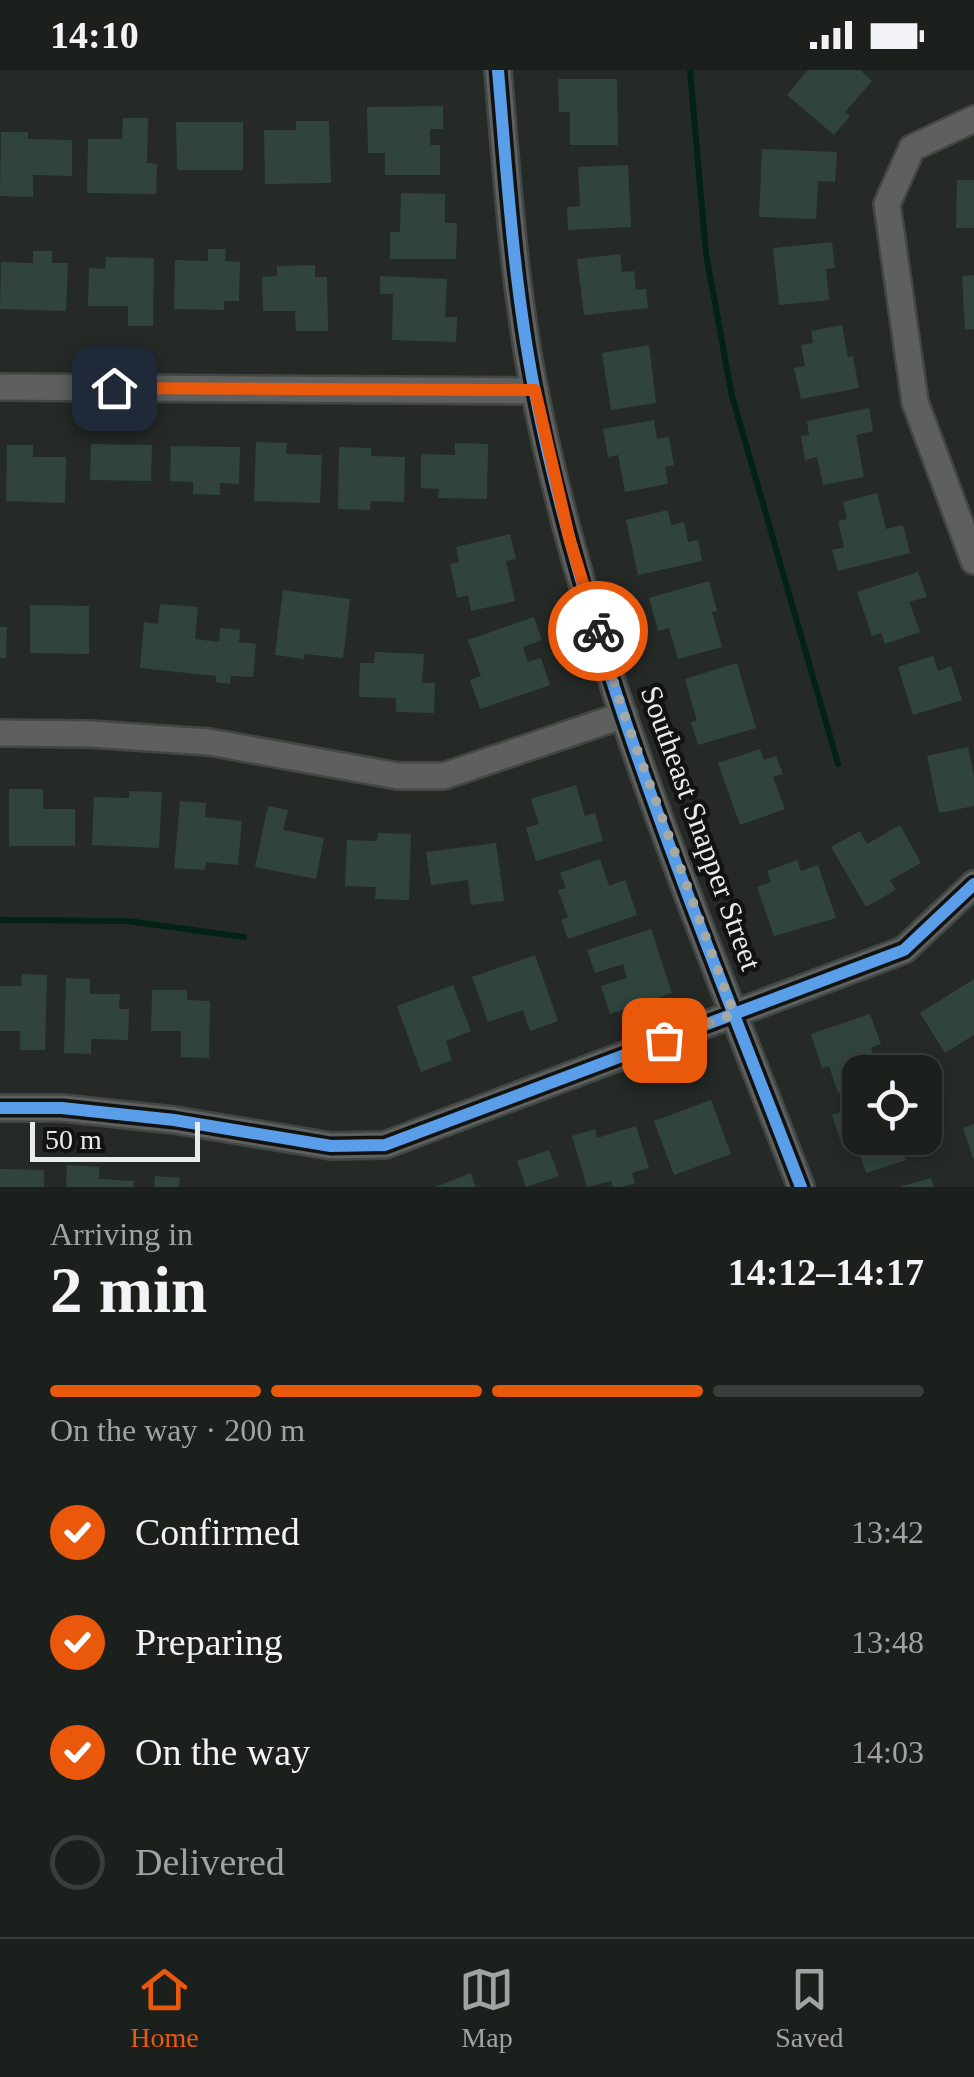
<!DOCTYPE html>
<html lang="en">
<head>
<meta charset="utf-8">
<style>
	body { margin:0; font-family:"Times New Roman",serif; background:#252826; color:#f1f3f6; height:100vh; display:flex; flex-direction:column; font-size:38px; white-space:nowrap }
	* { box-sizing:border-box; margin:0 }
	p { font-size:32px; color:#a0a3a4 }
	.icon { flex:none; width:55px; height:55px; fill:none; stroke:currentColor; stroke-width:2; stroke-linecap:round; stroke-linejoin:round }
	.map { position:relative; height:1117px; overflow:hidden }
	.drawer { display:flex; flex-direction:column; background:#1c201d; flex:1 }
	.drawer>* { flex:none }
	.buttons { position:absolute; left:842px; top:985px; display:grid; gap:20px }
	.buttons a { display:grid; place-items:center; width:100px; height:100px; border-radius:20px; background:#1c201d; box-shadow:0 5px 15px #0003,0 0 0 2px #3a3e3b; font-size:50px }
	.scale { position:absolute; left:30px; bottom:25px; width:170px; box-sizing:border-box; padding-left:10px; border:5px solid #e8edea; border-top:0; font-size:28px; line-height:35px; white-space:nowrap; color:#e8edea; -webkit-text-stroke:8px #101311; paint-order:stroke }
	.pin { position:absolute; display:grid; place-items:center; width:85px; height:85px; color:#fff; margin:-42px; border-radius:20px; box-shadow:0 5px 15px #0006 }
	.courier { position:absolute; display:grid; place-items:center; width:100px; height:100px; margin:-50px; border:8px solid #ea580c; border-radius:50%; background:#fff; color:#222; box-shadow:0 2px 12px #0007 }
	.headline em { font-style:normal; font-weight:700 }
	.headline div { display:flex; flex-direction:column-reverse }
	.headline { display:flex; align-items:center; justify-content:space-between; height:170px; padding:0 50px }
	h1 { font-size:65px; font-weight:700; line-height:75px }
	.bar { display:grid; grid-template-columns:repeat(4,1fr); gap:15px 10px; align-content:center; height:120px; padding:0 50px }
	.bar i { height:12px; border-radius:8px; background:#3a3e3b }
	.bar .selected { background:#ea580c }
	.bar p { grid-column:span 4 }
	ol { padding:0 50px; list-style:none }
	li { display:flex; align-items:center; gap:30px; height:110px }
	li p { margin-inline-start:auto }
	li .icon { padding:10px; border-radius:50%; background:#ea580c; color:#fff; stroke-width:4 }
	li:last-child { color:#a0a3a4 }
	li i { width:55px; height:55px; border:5px solid #3a3e3b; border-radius:50% }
	.status { display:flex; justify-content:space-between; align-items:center; height:70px; padding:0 50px; background:#1c201d; direction:ltr }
	.status svg { height:28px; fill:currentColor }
	.dock { display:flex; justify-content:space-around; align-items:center; height:140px; border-top:2px solid #3a3e3b; background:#1c201d; font-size:28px; color:#a0a3a4 }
	.dock a { display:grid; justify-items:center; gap:5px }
	.dock .selected { color:#ea580c }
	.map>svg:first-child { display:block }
</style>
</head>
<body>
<div class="status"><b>14:10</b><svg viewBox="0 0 49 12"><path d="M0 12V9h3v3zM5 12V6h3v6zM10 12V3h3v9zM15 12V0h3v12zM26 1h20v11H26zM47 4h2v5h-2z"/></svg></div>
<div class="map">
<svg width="974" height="1117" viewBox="0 0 974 1117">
	<rect width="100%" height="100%" fill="#252a27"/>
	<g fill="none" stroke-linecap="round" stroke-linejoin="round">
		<path stroke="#032214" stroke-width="6" d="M690,0L706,184L732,326L838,694
			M0,850L127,851L244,867"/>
	</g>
	<path fill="#30443c" d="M808,0H860L872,11L845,42L850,46L834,65L787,25Z
		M558,9H617L618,75H570V42H559Z
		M443,36V59H430V75H440V105H385V83H368L367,37Z
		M123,48H148L147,93L157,94L156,124L87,123L88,69H122Z
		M296,51H329L331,113L265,114L264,60H296Z
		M176,52H243V100H177Z
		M1,62H28V69L72,70V106L33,105V127L0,126Z
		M762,79L837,82L835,112L818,111L816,149L759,147Z
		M628,95L631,157L568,160L567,137L580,136L578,97Z
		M957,110H974V158H956Z
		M401,123L445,124V153H457L456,189H390V162H400Z
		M832,172L835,198L826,199L829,230L779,235L773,178Z
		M208,179H226L225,191L240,192L239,231H224V240L174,239L175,190L208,191Z
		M33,181H52V193H68L66,241L0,239L1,192L33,193Z
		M620,184L622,202L634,201L636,220L646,219L648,238L584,245L577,189Z
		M106,187L154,188L153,256H128V236H88L89,198L105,199Z
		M315,195V207H327L328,261H296L295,241H263L262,207L277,206V196Z
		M974,205V259L965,260L962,206Z
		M380,206L447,209L445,247H457L456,272L392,270L393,224H380Z
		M842,255L848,287L853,286L859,318L801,329L794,298L805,296L801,275L813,273L811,261Z
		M649,275L656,333L611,340L602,283Z
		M869,338L873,361L856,365L864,407L823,415L817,387L805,390L801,366L809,365L807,351Z
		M654,350L657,369L669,367L674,395L665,397L668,414L625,422L618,385L608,387L603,359Z
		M256,372L287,373L286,384L322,385L320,433L254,431Z
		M455,373L488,374L487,429L438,428L439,419L421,418V384L455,385Z
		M91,374L152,375L151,411L90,410Z
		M7,375H33V387H66L65,433L6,431Z
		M171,376L240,377L239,414L220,413V425L193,424V412L170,411Z
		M339,377L371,378V386L405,387L404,432L371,431L370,440L338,439Z
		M877,423L886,459L903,455L910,483L838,501L832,480L844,477L838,451L847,449L843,432Z
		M668,440L671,455L684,452L688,472L698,470L702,491L638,505L626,450Z
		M510,464L516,489L506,491L515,531L471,541L468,525L457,528L450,494L459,492L456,477Z
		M918,502L927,527L909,532L920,562L885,574L881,563L872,566L857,522Z
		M709,511L717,541L712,542L722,577L678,589L669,558L658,561L649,528Z
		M283,520L350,529L343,588L304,584V589L275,585Z
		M160,534L198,537L195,569L219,572L220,558L240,560L239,572L256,574L253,607L231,606L230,614L216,612V606L140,598L144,552L158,554Z
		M30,535L89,536V584L30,583Z
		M534,547L542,570L523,577L528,592L541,588L550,615L480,639L470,610L481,606L468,570Z
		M0,557H7L6,588H0Z
		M375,582L424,584L422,613H435L434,643L396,642V628L359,627L360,593H374Z
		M933,586L938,601L951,596L962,630L913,645L898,597Z
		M737,593L756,658L698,675L691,652L697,651L685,609Z
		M968,677L974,706V736L939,743L927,686Z
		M760,679L764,690L776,686L783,704L773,707L785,739L740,755L718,693Z
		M576,715L585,746L595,743L603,771L536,791L526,758L539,754L531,729Z
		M9,719H43V739H75V776H9Z
		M129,721L162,722L159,778L92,775L94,727L129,728Z
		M180,731L206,733L205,747L242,751L238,795L206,792L205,800L174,798Z
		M268,736L288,740L283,760L324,768L316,809L255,797Z
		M900,755L921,793L890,810L896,820L866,837L831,777L860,761L867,774Z
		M378,763L411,764L409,830L375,829L376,817L345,816L347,770L377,771Z
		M496,773L504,831L471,835L468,810L431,815L426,782Z
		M600,789L609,816L625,810L637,845L568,869L561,850L568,847L558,820L566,818L560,803Z
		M797,790L801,801L818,795L836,848L774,866L757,817L771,812L767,801Z
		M651,859L672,923L610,944L601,916L627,908L623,894L595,903L587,880Z
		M535,885L558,951L530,961L523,940L488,952L472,907Z
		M22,904L47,905L45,980H20V961H0V916H21Z
		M66,908L90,909V924H120L119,939H129L128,970L91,969V984L64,983Z
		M974,909V965L945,983L920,943Z
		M453,915L471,961L446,971L452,990L421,1002L397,936Z
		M152,920H187V930L210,931L209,988L181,987V961H151Z
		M870,944L881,974L871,978L879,1002H860V1016L838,1023L829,996L822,998L811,964Z
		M711,1030L731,1084L674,1105L654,1051Z
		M860,1035V1068H899L906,1090L866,1103L856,1073L843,1078L832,1045Z
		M974,1054V1088H973L963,1058Z
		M636,1056L649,1098L632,1103L635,1113L622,1117H613L611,1111L587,1117L572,1066L595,1059L597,1068Z
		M549,1080L559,1106L526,1117L517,1091Z
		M67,1095L99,1097V1109L134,1111V1117H66Z
		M0,1099L44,1100V1117H0Z
		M471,1103L476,1117H435Z
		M155,1106L180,1108L179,1117H154Z
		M931,1108L934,1117H902V1116Z"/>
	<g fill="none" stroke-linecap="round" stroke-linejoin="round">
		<g stroke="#424744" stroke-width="30">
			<path id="minor" d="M498,0C507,107 514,217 535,323C589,594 702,860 801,1117
				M974,49L912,78L887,134L915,332L974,491
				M0,317L535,321
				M0,663L90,664L209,672L398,706H444L624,645
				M0,1038H62L174,1050L331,1076L385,1075L904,880L974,814"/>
		</g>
		<use href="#minor" stroke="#5d605e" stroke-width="25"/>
		<g stroke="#101311" stroke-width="19">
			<path id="cycleway" d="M498,0C507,107 514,217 535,323C589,594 702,860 801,1117
				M0,1038H62L174,1050L331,1076L385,1075L904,880L974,814"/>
		</g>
		<use href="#cycleway" stroke="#5a9eea" stroke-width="12"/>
	</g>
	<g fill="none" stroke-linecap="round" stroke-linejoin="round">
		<path stroke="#a4a9a6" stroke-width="10" stroke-dasharray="0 18" d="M598,561L624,644L734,944L664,970"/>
		<path stroke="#ea580c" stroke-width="12" d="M114,318L535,320L570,471L598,561"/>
	</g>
	<g text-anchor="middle" stroke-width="9" stroke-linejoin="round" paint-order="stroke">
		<g font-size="30" fill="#e8edea" stroke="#101311">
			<text transform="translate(701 758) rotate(70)" y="10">Southeast Snapper Street</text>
		</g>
	</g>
</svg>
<div class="buttons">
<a><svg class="icon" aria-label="locate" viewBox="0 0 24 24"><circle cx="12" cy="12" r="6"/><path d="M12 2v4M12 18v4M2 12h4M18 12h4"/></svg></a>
</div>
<div class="scale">50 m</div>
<div class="pin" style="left:664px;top:970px;background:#ea580c"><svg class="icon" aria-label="bag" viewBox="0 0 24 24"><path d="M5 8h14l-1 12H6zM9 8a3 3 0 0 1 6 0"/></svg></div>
<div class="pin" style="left:114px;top:318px;background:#1f2937"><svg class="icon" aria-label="home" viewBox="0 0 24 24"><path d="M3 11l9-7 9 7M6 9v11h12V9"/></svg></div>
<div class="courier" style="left:598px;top:561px"><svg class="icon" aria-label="bike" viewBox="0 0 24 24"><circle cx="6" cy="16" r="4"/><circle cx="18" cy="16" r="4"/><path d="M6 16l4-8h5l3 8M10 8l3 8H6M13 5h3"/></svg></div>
</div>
<section class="drawer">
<div class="headline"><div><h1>2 min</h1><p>Arriving in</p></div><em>14:12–14:17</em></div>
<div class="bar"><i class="selected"></i><i class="selected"></i><i class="selected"></i><i></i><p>On the way · 200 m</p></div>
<ol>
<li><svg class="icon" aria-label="check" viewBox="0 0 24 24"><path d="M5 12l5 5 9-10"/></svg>Confirmed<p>13:42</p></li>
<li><svg class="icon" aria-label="check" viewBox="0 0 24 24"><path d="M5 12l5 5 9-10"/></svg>Preparing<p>13:48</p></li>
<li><svg class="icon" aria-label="check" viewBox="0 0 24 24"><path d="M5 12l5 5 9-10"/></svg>On the way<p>14:03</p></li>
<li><i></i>Delivered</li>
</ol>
</section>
<nav class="dock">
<a class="selected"><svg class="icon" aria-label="home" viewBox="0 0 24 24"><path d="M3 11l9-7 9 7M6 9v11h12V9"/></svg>Home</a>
<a><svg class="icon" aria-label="map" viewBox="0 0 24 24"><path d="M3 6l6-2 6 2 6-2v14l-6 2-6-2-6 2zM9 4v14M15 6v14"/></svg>Map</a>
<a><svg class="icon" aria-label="saved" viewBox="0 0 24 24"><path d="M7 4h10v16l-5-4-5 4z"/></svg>Saved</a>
</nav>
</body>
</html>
